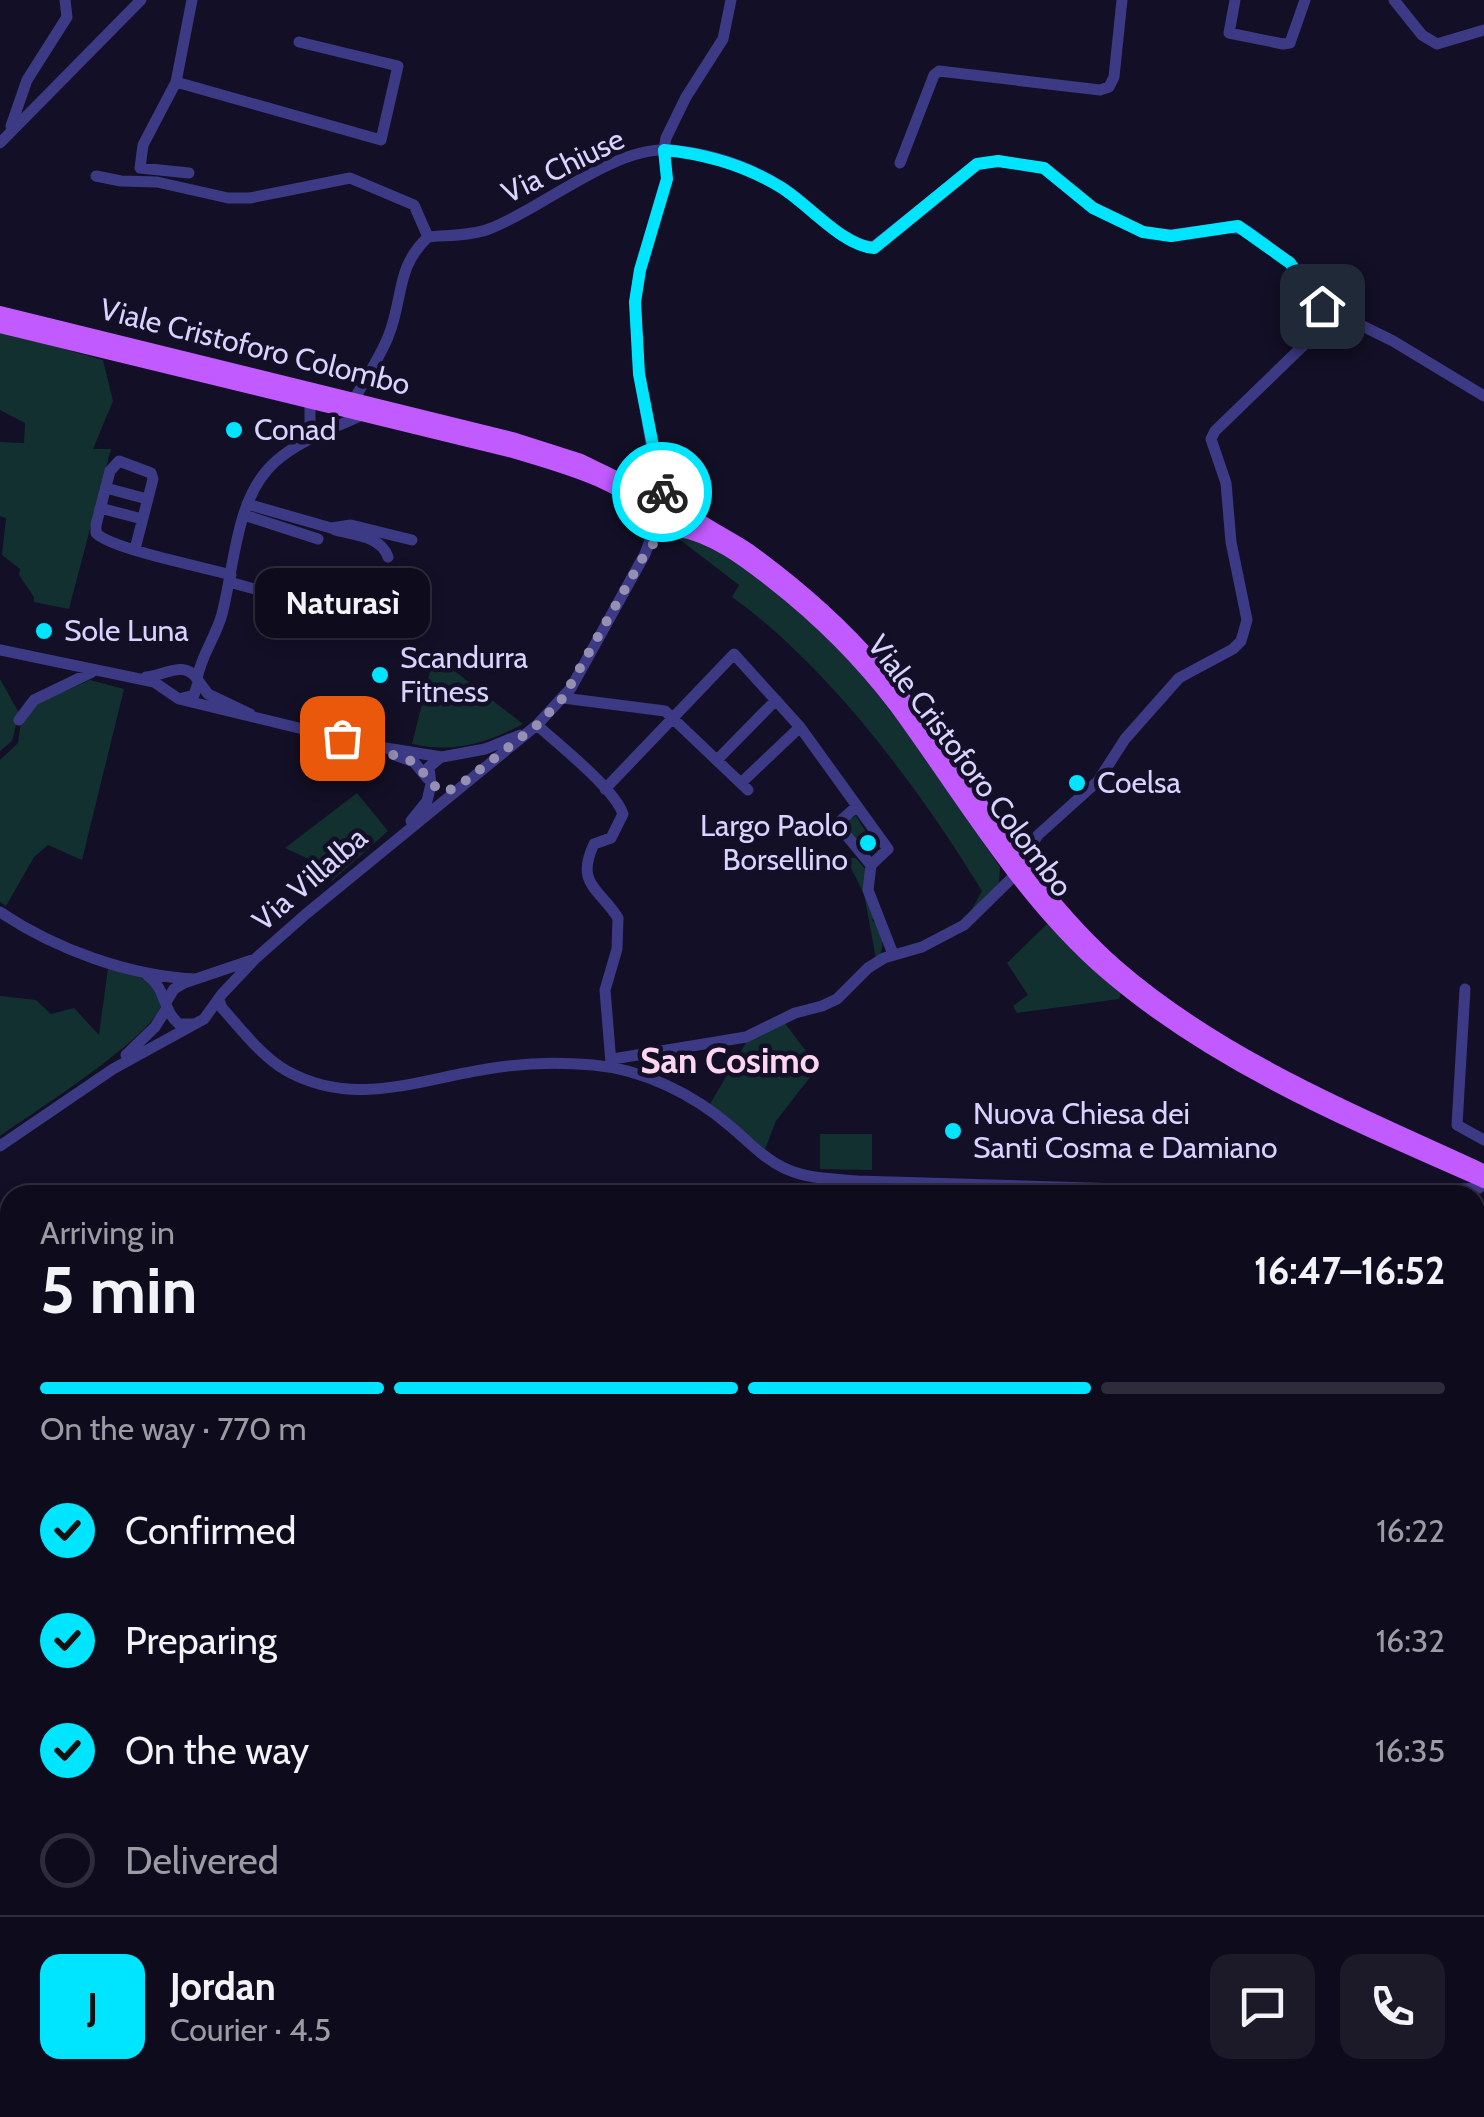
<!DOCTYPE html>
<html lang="en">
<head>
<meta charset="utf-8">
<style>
	body { margin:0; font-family:Cabin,sans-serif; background:#1c1929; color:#f1f3f6; height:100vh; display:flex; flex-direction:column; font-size:38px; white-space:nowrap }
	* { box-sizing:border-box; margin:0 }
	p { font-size:32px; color:#9b9ba3 }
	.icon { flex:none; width:55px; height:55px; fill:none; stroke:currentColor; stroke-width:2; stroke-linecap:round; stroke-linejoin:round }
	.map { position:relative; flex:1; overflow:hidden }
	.panel { position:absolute; left:0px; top:1185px; width:1485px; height:932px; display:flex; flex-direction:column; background:#0e0b1c; border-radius:30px 30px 0 0; box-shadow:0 5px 15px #0003,0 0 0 2px #2e2b3b }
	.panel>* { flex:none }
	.pin { position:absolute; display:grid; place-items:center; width:85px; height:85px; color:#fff; margin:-42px; border-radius:20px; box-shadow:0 5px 15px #0006 }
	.courier { position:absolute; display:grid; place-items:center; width:100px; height:100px; margin:-50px; border:8px solid #00e5ff; border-radius:50%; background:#fff; color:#222; box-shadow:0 2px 12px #0007 }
	.bubble { position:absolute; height:70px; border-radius:20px; background:#0e0b1c; box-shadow:0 5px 15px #0003,0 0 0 2px #2e2b3b; font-size:32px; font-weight:800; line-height:70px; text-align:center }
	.head em { font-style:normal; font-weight:800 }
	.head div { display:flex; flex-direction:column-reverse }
	.head { display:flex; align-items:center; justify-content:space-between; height:170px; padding:0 40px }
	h1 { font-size:65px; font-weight:800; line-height:75px }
	.bar { display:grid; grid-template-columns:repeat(4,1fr); gap:15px 10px; align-content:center; height:120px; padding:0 40px }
	.bar i { height:12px; border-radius:8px; background:#2e2b3b }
	.bar .active { background:#00e5ff }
	.bar p { grid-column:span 4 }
	.line { display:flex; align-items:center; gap:25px; padding:0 40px; border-top:2px solid #2e2b3b }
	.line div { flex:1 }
	.round { display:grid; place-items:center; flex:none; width:105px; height:105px; border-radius:20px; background:#1c1929 }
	ol { padding:0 40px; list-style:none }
	li { display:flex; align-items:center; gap:30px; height:110px }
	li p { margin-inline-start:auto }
	li .icon { padding:10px; border-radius:50%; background:#00e5ff; color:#111; stroke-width:4 }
	li:last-child { color:#9b9ba3 }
	li i { width:55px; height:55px; border:5px solid #2e2b3b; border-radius:50% }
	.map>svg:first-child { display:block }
</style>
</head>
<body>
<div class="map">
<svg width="1484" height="2117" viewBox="0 0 1484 2117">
	<rect width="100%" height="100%" fill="#130f26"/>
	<path fill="#12302f" d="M0,331L103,360L113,401L93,449H111L69,609L34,602V597L19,575L20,569L2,555L6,518L0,516V442L24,443L25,423L0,410Z
		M675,536C698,535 718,551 737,563C852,637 924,756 1000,867L999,883L968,916L982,891C920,789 828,666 732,597L739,585Z
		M434,655L523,724C485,744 454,753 412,744Z
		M0,679L19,713L12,741L0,751Z
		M90,680L124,689L82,860L48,845L34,857L6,906L0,902V760L18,743L21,722L36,704Z
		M357,793L388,831L332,881L315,862L285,848Z
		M856,816L876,848L868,853L845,828L847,820Z
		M851,858H856L866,870L874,918L872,920C881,927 888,949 876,959L864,894L850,866Z
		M1047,924L1121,993L1119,999L1017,1013L1013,1006L1028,995L1007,963Z
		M108,968C138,975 149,975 161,1005C154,1036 31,1114 0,1136V996L36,1000L51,1014L74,1008L99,1035Z
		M784,1022L818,1067L776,1121L765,1149L710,1104L747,1041Z
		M820,1134H872V1170L820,1169Z
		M1484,1607V2117H0V1640L10,1641V2108H1475V1612Z"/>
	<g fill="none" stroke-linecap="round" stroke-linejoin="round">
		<path stroke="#3d3a85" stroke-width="11" d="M1235,0L1229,33L1283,44L1290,43L1305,0
			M1394,0L1422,35L1437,44L1484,30
			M176,82L381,140L398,66L299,42
			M11,126L27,80L67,17L65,0
			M0,143L141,0
			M900,163L934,75L939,71L1100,90L1109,87L1114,77L1122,0
			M189,173L140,168L143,145L176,82L192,0
			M96,176L121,181L157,182L228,198H250L350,178L414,205L428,237
			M428,237C448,235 470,236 489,229C541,210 613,146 670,150C711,153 751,167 785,189C812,207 840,245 873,247L977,164L998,161L1043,168L1093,208L1143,232L1171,235L1229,227L1248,231L1290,263L1322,306L1393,341L1484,396
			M354,400C365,379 379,359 388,337C404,298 395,268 428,237
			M299,443L310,426V401
			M106,488L147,499
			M657,497L658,484L639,374L635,302L640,271L667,179L664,149L666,138L686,97L723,39L731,0
			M247,504L331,528L351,525L412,540
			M100,508L142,519
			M244,515L318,539
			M335,530C354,535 381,536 388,557
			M135,549L153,479L151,473L119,461L110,471L96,525V533C111,549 204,567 231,575
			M229,582L346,614
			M0,650L154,682L179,699L194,695L198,683
			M146,677C165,675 185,660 197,679
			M563,698L665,711L748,790
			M179,699L373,746L442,757L485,749L520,735
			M250,714L208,694L197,679C201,655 216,637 222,614C235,565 235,498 275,462C299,440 335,428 364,414
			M19,720L34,700L92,672
			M537,725C559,745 614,788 623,814L611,838L594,844C575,884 599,888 618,918L617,949L605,990L611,1063
			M395,755L414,762L428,779
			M717,760L776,700
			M741,783L800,727
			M605,789L734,654L800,727L857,806
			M411,821L427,801L431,784L429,767L441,757
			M1021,863L1038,835L1098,781L1125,739L1179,678L1233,649L1241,641L1247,620L1231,542L1226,483L1211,439L1215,431L1309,340L1322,306
			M871,865L837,824L857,806L888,849L871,865L868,890L893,954
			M0,912C55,949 129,976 195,979
			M146,974C168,990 161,1009 179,1024H193
			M1465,989L1457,1125L1484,1140
			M219,1000L222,1008C241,1029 262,1057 287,1071C354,1108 417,1080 487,1069C521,1063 558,1062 593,1065C642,1069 693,1094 730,1126C747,1140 763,1158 784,1168C807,1179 833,1179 858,1181L1219,1192L1363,1194L1479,1188
			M166,1002L174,989L184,983L255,959
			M126,1055L155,1027L167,1008
			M613,1059L746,1037L795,1013L822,1006L837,999L868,968L884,958L922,947L964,925L1015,875
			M0,1146L113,1069L204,1019L222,994L255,959L306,914L537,725L571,688L645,554L657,522
			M0,1377L10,1384
			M1475,1429L1484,1428
			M175,2108L190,2117
			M1278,2108L1281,2117
			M154,2117L157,2108
			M209,2117L211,2108
			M421,2117L424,2108"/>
		<path stroke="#c25bff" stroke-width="14" d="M0,313L512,439L581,461L663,501
			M0,326L513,451C561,466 621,480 656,519
			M655 514a15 15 0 1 1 30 0a15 15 0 1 1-30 0Z
			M685,510C704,526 727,536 748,550C795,584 839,622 877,666C962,763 1019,881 1117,967C1222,1058 1354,1111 1479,1169
			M675,529C713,535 744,559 773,582C819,618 861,660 896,706C963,797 1020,898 1107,973C1217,1067 1353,1123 1484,1181
			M1475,1593L1484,1587
			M0,1630L10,1631"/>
	</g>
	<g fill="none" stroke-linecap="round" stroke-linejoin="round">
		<path stroke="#948fb3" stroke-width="10" stroke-dasharray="0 18" d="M342,738L414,762L439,791L455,789L537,725L563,698L645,554L658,538L684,522L682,505L662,492"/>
		<path stroke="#00e5ff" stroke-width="12" d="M662,492L639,374L635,302L640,270L667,179L664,150C707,154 745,165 782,188C809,205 843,246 874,248L977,164L998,161L1044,168L1093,208L1143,232L1171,236L1238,226L1290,263L1322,306"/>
	</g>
	<g fill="#00e5ff" stroke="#130f26" stroke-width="4">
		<circle cx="234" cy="430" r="10"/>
		<circle cx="44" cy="631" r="10"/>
		<circle cx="380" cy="675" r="10"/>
		<circle cx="1077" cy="783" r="10"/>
		<circle cx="868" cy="843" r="10"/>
		<circle cx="953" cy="1131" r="10"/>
	</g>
	<g text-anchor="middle" stroke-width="9" stroke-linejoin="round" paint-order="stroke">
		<g font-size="30" fill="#d9d4ff" stroke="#130f26">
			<text transform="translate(563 166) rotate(-26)" y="10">Via Chiuse</text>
			<text transform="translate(255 347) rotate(14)" y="10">Viale Cristoforo Colombo</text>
			<text transform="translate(970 766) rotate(53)" y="10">Viale Cristoforo Colombo</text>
			<text transform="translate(310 879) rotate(-41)" y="10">Via Villalba</text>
		</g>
		<g font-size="30" fill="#d9d4ff" stroke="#130f26" text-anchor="start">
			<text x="254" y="440">Conad</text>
			<text x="64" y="641">Sole Luna</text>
			<text x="400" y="668">Scandurra<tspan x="400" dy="34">Fitness</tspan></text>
			<text x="1097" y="793">Coelsa</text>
			<text x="848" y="836" text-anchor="end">Largo Paolo<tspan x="848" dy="34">Borsellino</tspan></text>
			<text x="973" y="1124">Nuova Chiesa dei<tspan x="973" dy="34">Santi Cosma e Damiano</tspan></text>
		</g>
		<g font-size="35" font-weight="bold" fill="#ffd6f0" stroke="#130f26">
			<text x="730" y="1073">San Cosimo</text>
		</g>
	</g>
</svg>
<div class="pin" style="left:342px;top:738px;background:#ea580c"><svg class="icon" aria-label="bag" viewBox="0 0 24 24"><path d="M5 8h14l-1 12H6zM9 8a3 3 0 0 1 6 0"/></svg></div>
<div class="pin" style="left:1322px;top:306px;background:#1f2937"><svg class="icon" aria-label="home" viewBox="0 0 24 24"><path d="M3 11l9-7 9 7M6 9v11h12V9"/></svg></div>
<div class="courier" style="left:662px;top:492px"><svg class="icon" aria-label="bike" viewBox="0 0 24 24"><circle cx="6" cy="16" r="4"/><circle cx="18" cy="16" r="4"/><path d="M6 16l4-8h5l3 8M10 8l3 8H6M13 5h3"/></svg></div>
<div class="bubble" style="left:255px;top:568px;width:175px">Naturasì</div>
<section class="panel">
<div class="head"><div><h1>5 min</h1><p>Arriving in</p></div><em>16:47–16:52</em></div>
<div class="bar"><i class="active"></i><i class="active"></i><i class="active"></i><i></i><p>On the way · 770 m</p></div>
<ol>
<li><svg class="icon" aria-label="check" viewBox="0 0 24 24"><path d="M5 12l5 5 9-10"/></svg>Confirmed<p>16:22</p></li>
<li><svg class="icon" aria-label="check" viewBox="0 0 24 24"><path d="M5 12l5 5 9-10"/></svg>Preparing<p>16:32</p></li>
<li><svg class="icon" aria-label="check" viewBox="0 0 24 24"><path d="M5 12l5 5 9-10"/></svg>On the way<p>16:35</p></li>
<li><i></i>Delivered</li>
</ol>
<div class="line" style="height:180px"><b class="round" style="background:#00e5ff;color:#111">J</b><div><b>Jordan</b><p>Courier · 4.5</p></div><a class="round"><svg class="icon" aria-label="chat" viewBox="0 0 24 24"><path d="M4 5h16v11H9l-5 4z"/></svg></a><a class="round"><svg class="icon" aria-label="phone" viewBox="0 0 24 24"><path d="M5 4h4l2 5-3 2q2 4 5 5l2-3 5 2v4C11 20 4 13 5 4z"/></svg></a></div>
</section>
</div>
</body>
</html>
